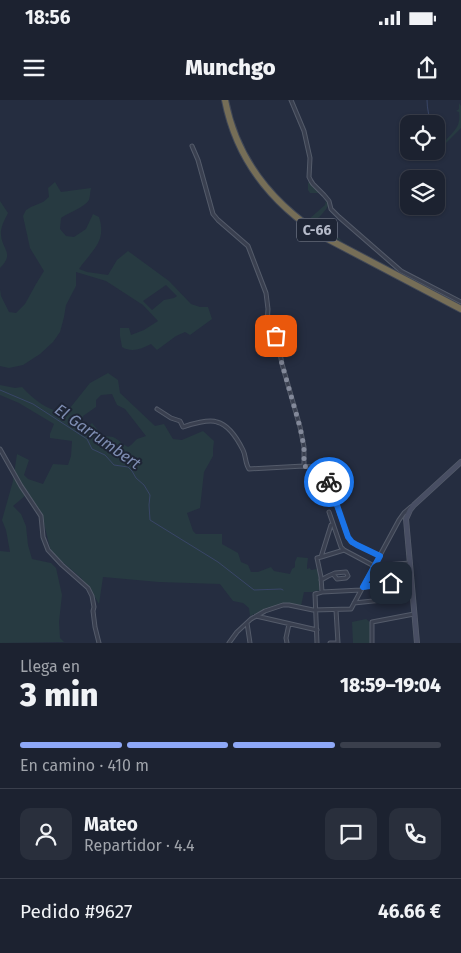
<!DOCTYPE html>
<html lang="es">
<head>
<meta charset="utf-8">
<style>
	body { margin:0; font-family:"Fira Sans",sans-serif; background:#292f3c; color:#f1f3f6; height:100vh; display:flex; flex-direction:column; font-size:19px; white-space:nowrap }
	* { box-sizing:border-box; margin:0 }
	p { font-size:16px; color:#a0a4ab }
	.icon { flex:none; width:28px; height:28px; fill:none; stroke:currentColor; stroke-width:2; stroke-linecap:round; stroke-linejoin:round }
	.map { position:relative; height:543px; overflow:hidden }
	.details { display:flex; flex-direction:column; background:#1c2230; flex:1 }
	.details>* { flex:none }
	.fabs { position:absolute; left:400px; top:15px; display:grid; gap:10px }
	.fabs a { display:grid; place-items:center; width:45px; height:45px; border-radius:10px; background:#1c2230; box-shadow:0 1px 4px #0004,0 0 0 1px #3a3f4c; font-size:25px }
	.pin { position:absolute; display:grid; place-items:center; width:42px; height:42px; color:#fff; margin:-21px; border-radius:10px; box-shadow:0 2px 8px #0006 }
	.courier { position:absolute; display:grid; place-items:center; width:50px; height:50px; margin:-25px; border:4px solid #1a73e8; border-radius:50%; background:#fff; color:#222; box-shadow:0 1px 6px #0007 }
	.head em { font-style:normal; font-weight:800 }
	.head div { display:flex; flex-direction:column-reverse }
	.head { display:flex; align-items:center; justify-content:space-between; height:85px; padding:0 20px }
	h1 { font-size:32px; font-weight:800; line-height:38px }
	.bar { display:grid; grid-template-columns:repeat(4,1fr); gap:8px 5px; align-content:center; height:60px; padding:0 20px }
	.bar i { height:6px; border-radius:4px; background:#3a3f4c }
	.bar .current { background:#8ea8f7 }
	.bar p { grid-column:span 4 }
	.line { display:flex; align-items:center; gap:12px; padding:0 20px; border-top:1px solid #3a3f4c }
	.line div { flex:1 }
	.round { display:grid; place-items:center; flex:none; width:52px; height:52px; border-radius:10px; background:#292f3c }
	.status { display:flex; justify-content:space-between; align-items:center; height:35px; padding:0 25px; background:#1c2230; direction:ltr }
	.status svg { height:14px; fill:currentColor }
	header { display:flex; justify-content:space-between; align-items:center; height:65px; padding:0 20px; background:#1c2230; font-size:22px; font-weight:800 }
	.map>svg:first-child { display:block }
</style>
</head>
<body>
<div class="status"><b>18:56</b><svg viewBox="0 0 49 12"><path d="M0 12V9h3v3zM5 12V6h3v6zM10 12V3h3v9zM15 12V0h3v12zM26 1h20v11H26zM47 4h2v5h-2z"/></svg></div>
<header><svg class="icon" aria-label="menu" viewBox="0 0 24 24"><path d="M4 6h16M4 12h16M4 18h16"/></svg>Munchgo<svg class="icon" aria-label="share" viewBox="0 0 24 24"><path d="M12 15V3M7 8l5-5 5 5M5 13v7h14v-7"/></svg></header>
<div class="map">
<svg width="461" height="543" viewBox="0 0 461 543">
	<rect width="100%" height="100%" fill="#252d40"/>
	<path fill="#273a41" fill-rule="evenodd" d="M459,3L461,6V28L442,47L436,40V35L441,40H446C455,30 461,26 459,12L456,11L459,9Z
		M55,82L61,92L91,88C90,92 90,97 89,100C85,107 68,113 61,118L60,129L66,136L74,137L86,129L93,114L99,117C107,142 92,150 79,169L87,172L108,175L117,160L128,151L169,181L191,204L200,207H208L212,219L190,235L185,232L176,236L157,250L151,244C141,249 132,253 122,247L120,236V228H129L131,235L144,230L158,221L143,205L106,181L76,172V186L66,205L64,217L60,232L53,242L40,254L23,265L9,268L0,266V189L1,196L9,212L16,213L25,204L36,184L44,171L30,148L23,116L26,110L31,107L43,102L49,97L48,88ZM166,185L177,196L174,198L164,200L152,210L143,201Z
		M308,82C314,87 331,98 328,106C326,111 316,120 312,124L308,120L325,105L326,100L319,93H310L308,90Z
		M0,101L8,113C5,119 0,128 1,135C2,150 15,153 0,168Z
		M320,117L327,132L339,138L344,143L314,125Z
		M108,273L118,280L120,293L155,326L164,324L173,339L182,340L203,331L214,341L213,349V356L204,372L200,408L187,413L193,431L196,434H222V444L238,453L241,462L248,465L251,472H258L271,467L274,471L290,474L292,469L295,467V462L297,457L308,458L307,466V469L310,468L311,470L322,468L324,490L314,491L313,492H304L301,506C282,500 268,509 250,516L249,508L243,503L233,501L220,484L159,482L103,477L99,504L92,492L81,478L51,452L41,412L26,395L13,406L21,414L26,426L28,445L32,459L51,463L56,468L62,495L59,522L60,538L64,542L0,543V451L10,452L6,430L2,420L13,381L17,354L29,360L24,375L28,379L43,384L53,364L68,365L71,356L72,341L50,338V334L54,324L19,303L0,295V285L15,288L22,287C35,301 47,310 66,313L90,283ZM112,294L117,305L125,309L146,336L137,339L131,345L128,347C122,344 118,339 113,337C108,336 104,337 100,333C97,330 95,326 92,323L88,327L82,324L83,316L96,307V300L101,295Z
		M366,519L370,522V543H353L352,522Z"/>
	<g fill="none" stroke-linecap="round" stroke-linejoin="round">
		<path stroke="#394667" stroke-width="1" d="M427,0C427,9 429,15 431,24
			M433,58L441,50L442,45L436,37
			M0,290L33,304L87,339L92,349L105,355L114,365L128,367L132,371L136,378L144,385L150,395L149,405L150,420L218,462L254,490L281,489L283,490"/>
		<g stroke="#545b6a" stroke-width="5">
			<path id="street" d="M291,0L304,31L310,58L309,77L311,81L313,84L324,95L329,101L331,109L339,117L401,171L461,202
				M192,46L198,60L213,114L218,120L248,146L266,193L268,209L267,224L268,226L275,232L277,237L282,264L300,327L304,347V366
				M157,309L171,318L180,321L183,327C191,324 209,319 217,322C229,325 238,340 243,350C246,356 245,363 249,369L304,366C316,369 318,363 326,375L348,437L351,442L357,445L380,456
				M0,349L21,386L41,416L43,437L48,450L62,465L88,488L92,496L94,507L93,511L95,527L99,543
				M329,412L341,447L344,450L374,466L410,463
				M321,457L344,450
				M321,480C326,477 330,475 335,473L346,472L348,476L346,478L337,479L333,474
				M322,492L321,477L317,458L321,457L331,425L333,424
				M354,503L392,499L391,483L364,487
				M336,510L338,543
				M256,516L317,530
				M247,523L250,543
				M229,543L237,532L251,519L265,511L283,505H289L313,510L351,509L399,420L404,413L411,407
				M287,543L286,538L289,524
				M317,543L315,494L322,492L361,490
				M330,543H338
				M372,543V522L414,514"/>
		</g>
		<g stroke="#545b6a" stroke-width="6">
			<path id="secondary" d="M417,543L406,419L410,410L414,405L461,362"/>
		</g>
		<g stroke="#414857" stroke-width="8">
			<path id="highway" d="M225,0C237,62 274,106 326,138L461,209"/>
		</g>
		<use href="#street" stroke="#3a4050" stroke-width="3"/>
		<use href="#secondary" stroke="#484e63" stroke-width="4.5"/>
		<use href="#highway" stroke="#766e57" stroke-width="6"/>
	</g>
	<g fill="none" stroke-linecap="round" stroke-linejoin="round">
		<path stroke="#83899a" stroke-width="5" stroke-dasharray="0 9" d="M276,236L282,264L300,327L304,347V366C310,368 316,366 322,368L329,382"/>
		<path stroke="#1a73e8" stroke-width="6" d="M329,382L348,437L352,442L357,445L380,456L363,487L391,483"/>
	</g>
	<g text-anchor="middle" stroke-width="4" stroke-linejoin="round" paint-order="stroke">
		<rect fill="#1e2535" stroke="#888e9d" stroke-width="1" x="297" y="118.5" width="40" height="23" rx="4"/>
		<g font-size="14" font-weight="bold" fill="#b6bbca">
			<text x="317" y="135">C-66</text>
		</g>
		<g font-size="16" font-style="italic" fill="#7e8db2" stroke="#1e2535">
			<text transform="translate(98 336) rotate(35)" y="6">El Garrumbert</text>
		</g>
	</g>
</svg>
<div class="fabs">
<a><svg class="icon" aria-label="locate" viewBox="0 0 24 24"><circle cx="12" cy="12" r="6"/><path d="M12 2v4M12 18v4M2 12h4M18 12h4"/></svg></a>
<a><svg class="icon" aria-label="layers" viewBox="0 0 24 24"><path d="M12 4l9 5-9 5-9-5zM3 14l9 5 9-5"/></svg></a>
</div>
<div class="pin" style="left:276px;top:236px;background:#ea580c"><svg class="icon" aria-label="bag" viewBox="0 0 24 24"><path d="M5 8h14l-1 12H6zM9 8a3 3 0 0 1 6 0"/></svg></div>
<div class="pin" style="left:391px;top:483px;background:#1f2937"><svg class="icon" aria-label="home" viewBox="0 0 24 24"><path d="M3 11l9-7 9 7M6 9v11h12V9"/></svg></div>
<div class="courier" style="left:329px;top:382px"><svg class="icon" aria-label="bike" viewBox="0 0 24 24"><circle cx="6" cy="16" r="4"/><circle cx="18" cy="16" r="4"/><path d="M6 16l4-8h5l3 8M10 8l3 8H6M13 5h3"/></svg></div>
</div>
<section class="details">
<div class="head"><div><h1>3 min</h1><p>Llega en</p></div><em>18:59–19:04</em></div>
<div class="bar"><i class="current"></i><i class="current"></i><i class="current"></i><i></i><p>En camino · 410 m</p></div>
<div class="line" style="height:90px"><a class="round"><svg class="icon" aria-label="person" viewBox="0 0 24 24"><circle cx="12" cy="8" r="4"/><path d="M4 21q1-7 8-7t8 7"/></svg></a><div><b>Mateo</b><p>Repartidor · 4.4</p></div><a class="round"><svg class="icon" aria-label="chat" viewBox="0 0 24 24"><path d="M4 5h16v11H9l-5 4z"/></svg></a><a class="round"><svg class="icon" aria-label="phone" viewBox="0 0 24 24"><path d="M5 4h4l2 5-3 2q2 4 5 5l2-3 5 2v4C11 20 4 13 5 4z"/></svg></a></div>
<div class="line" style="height:65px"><div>Pedido #9627</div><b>46.66 €</b></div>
</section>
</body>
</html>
